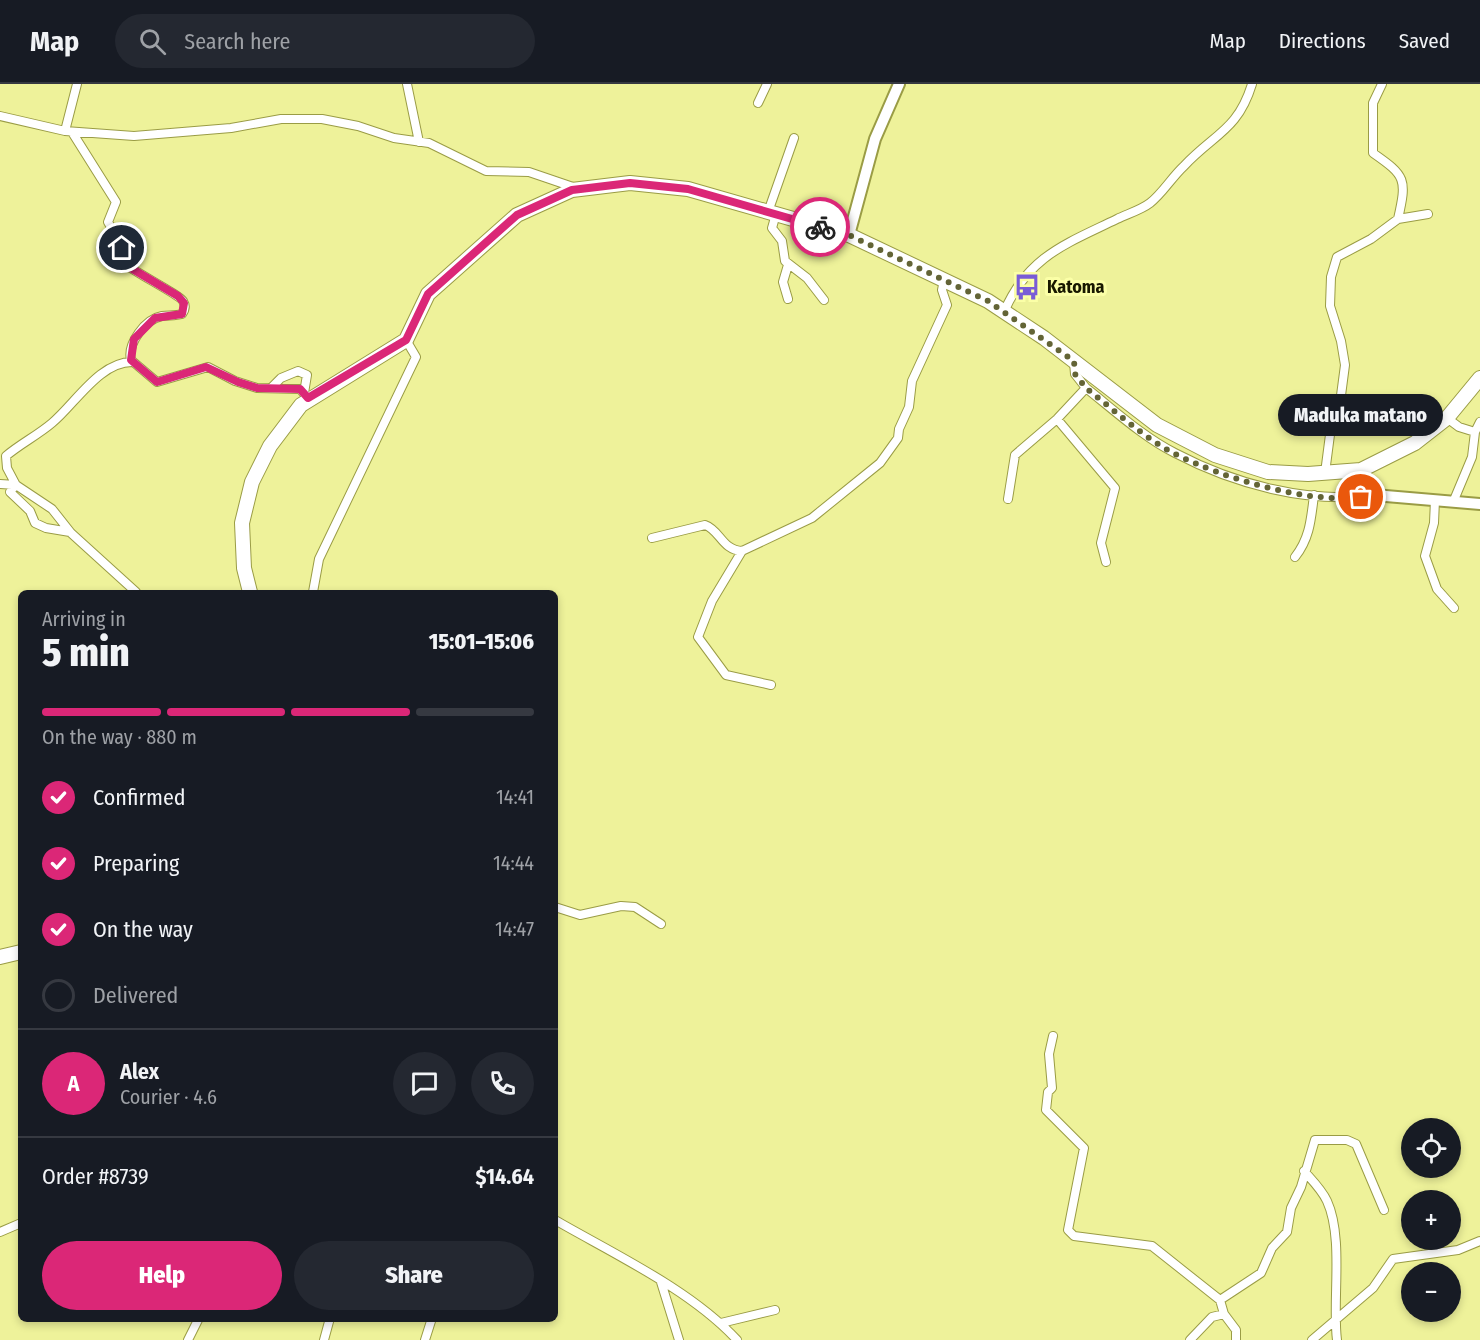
<!DOCTYPE html>
<html lang="en">
<head>
<meta charset="utf-8">
<style>
	body { margin:0; font-family:"Fira Sans Condensed",sans-serif; background:#242831; color:#f1f3f6; height:100vh; display:flex; flex-direction:column; font-size:22px; white-space:nowrap }
	* { box-sizing:border-box; margin:0 }
	p { font-size:20px; color:#9ea1a6 }
	.icon { flex:none; width:33px; height:33px; fill:none; stroke:currentColor; stroke-width:2; stroke-linecap:round; stroke-linejoin:round }
	.map { position:relative; flex:1; overflow:hidden }
	.sheet { position:absolute; left:18px; top:506px; width:540px; height:732px; display:flex; flex-direction:column; background:#171b24; border-radius:9px; box-shadow:0 3px 9px #0003 }
	.sheet>* { flex:none }
	.tools { position:absolute; left:1401px; top:1034px; display:grid; gap:12px }
	.tools a { display:grid; place-items:center; width:60px; height:60px; border-radius:50%; background:#171b24; box-shadow:0 3px 9px #0003; font-size:30px }
	.pin { position:absolute; display:grid; place-items:center; width:51px; height:51px; color:#fff; margin:-26px; border:3px solid #fff; border-radius:50%; box-shadow:0 2px 6px #0007 }
	.courier { position:absolute; display:grid; place-items:center; width:60px; height:60px; margin:-30px; border:4px solid #db2777; border-radius:50%; background:#fff; color:#222; box-shadow:0 2px 8px #0007 }
	.bubble { position:absolute; height:42px; border-radius:21px; background:#171b24; box-shadow:0 3px 9px #0003; font-size:20px; font-weight:800; line-height:42px; text-align:center }
	.head em { font-style:normal; font-weight:800 }
	.head div { display:flex; flex-direction:column-reverse }
	.head { display:flex; align-items:center; justify-content:space-between; height:102px; padding:0 24px }
	h1 { font-size:39px; font-weight:800; line-height:45px }
	.bar { display:grid; grid-template-columns:repeat(4,1fr); gap:9px 6px; align-content:center; height:72px; padding:0 24px }
	.bar i { height:8px; border-radius:4px; background:#363941 }
	.bar .selected { background:#db2777 }
	.bar p { grid-column:span 4 }
	.line { display:flex; align-items:center; gap:15px; padding:0 24px; border-top:2px solid #363941 }
	.line div { flex:1 }
	.round { display:grid; place-items:center; flex:none; width:63px; height:63px; border-radius:32px; background:#242831 }
	ol { padding:0 24px; list-style:none }
	li { display:flex; align-items:center; gap:18px; height:66px }
	li p { margin-inline-start:auto }
	li .icon { padding:6px; border-radius:50%; background:#db2777; color:#fff; stroke-width:4 }
	li:last-child { color:#9ea1a6 }
	li i { width:33px; height:33px; border:3px solid #363941; border-radius:50% }
	.primary-button { display:flex; gap:12px; margin-top:auto; padding:12px 24px }
	.primary-button a { flex:1; height:69px; border-radius:36px; background:#db2777; color:#fff; font-size:24px; font-weight:800; line-height:69px; text-align:center }
	.primary-button a+a { background:#242831; color:#f1f3f6 }
	header { display:flex; align-items:center; gap:36px; box-sizing:border-box; height:84px; padding:0 30px; background:#171b24; border-bottom:2px solid #363941 }
	header strong { font-size:28px }
	nav { display:flex; gap:33px; margin-inline-start:auto; font-size:21px }
	.search { width:420px; height:54px; background:#242831; display:flex; align-items:center; gap:15px; box-sizing:border-box; padding:0 21px; border-radius:33px; color:#9ea1a6; font-size:22px }
	.map>svg:first-child { display:block }
</style>
</head>
<body>
<header>
<strong>Map</strong>
<div class="search"><svg class="icon" aria-label="search" viewBox="0 0 24 24"><circle cx="10" cy="10" r="6"/><path d="M15 15l6 6"/></svg>Search here</div>
<nav><a>Map</a><a>Directions</a><a>Saved</a></nav>
</header>
<div class="map">
<svg width="1480" height="1256" viewBox="0 0 1480 1256">
	<rect width="100%" height="100%" fill="#eef29a"/>
	<g fill="none" stroke-linecap="round" stroke-linejoin="round">
		<g stroke="#9a9c45" stroke-width="10">
			<path id="street" d="M407,0L419,58
				M1382,0L1373,19V69C1406,92 1407,95 1398,135
				M758,19L767,0
				M0,32L65,47L134,52L231,44L281,35H322L358,42L394,54L429,59L486,87L529,88L576,104
				M65,47L77,0
				M72,48L116,118L108,138L119,157L121,177C132,187 180,211 183,217C186,222 185,226 182,230C175,232 169,231 162,232C145,235 127,260 131,276L157,298L208,283L235,297L257,304L300,305L308,314
				M768,128L794,54
				M776,130L772,144L782,157L785,177L807,194L824,216
				M119,161L126,170L129,183
				M788,181L783,198L788,215
				M1004,228C1028,172 1066,160 1117,135C1127,130 1141,126 1150,119C1162,110 1172,93 1184,82C1214,50 1238,46 1252,0
				M133,278C100,277 75,320 52,339C38,351 20,360 6,372L7,384L16,401L52,425L71,449L136,508
				M1074,278L1075,290L1086,304C1114,326 1143,353 1175,369C1234,400 1308,420 1374,411
				M271,304L281,294L298,287L307,291L304,309
				M1447,334L1459,343L1475,348
				M1057,335L1115,404L1101,459L1106,478
				M1325,389L1331,343L1340,319L1345,281L1341,257L1330,222L1331,193L1337,173L1371,155L1398,135L1428,130
				M0,400L16,401
				M16,401L10,408L30,427L35,439L46,444L70,448
				M1008,415L1015,371L1057,335L1086,304
				M1435,416L1434,439L1425,472L1437,505L1454,524
				M1454,416L1472,373L1475,348L1480,338
				M652,454L705,441C720,446 722,466 742,467L812,434L880,379L898,354L899,345L909,323L912,297L947,221L942,206L944,196
				M742,467L712,517L698,553L726,591L771,601
				M1295,473C1310,454 1311,435 1314,411
				M313,508L319,475L416,273L406,256
				M555,823L580,831L621,822L635,823L661,840
				M1053,952L1049,970L1052,1004L1048,1008L1046,1026L1084,1064L1068,1146L1074,1152L1152,1162L1220,1216L1224,1230L1236,1246V1256
				M1304,1087C1312,1096 1322,1106 1327,1117C1344,1154 1332,1217 1337,1256
				M555,1136C614,1170 691,1206 737,1256
				M0,1148L21,1139
				M661,1198L679,1256
				M1220,1216L1261,1189L1272,1164L1287,1148L1291,1124L1301,1103L1315,1056H1347L1356,1060L1384,1126
				M721,1239L775,1226
				M188,1256L199,1234
				M324,1256L330,1234
				M425,1256L432,1234
				M1190,1256L1212,1233L1224,1230
				M1312,1256L1373,1204L1393,1175L1458,1166L1480,1157"/>
		</g>
		<g stroke="#9a9c45" stroke-width="14">
			<path id="secondary" d="M849,151L875,55L899,0
				M1361,386L1374,411L1480,420"/>
		</g>
		<g stroke="#9a9c45" stroke-width="16">
			<path id="highway" d="M250,508L244,484L242,439L252,398L270,362L301,321L406,256L428,210L517,131L572,106L630,99L688,105L849,151L988,217L1044,254L1157,341L1215,371L1268,388L1308,390L1361,386L1415,359L1447,334L1480,294
				M0,873L21,868"/>
		</g>
		<use href="#street" stroke="#fff" stroke-width="8"/>
		<use href="#secondary" stroke="#fff" stroke-width="10"/>
		<use href="#highway" stroke="#fff" stroke-width="14"/>
	</g>
	<g fill="none" stroke-linecap="round" stroke-linejoin="round">
		<path stroke="#636436" stroke-width="6" stroke-dasharray="0 10.8" d="M820,143L849,151L988,217L1074,277L1075,290L1086,304C1114,326 1143,353 1175,370C1223,394 1307,420 1361,413"/>
		<path stroke="#db2777" stroke-width="8" d="M122,164L129,183L178,212L184,219L182,230L155,234L134,255L131,276L157,298L206,283L238,298L257,304L300,305L308,314L406,256L428,210L517,131L572,106L630,99L688,105L820,143"/>
	</g>
	<defs>
		<g id="bus-bare" transform="scale(2.07)"><path d="M-5-6H5V4H4V6H2V4H-2V6H-4V4H-5ZM-3.5-4V0h7V-4ZM-3.5 1.2v1.5H-2V1.2ZM2 1.2v1.5H3.5V1.2Z" fill="#795cd6" stroke="#fbffa7" stroke-width="2.5" paint-order="stroke"/></g>
	</defs>
	<g fill-rule="evenodd">
		<use href="#bus-bare" x="1027" y="203"/>
	</g>
	<g text-anchor="middle" stroke-width="6" stroke-linejoin="round" paint-order="stroke">
		<g font-size="18" font-weight="bold" fill="#181800" stroke="#fbffa7" text-anchor="start">
			<text x="1047" y="209">Katoma</text>
		</g>
	</g>
</svg>
<div class="tools">
<a><svg class="icon" aria-label="locate" viewBox="0 0 24 24"><circle cx="12" cy="12" r="6"/><path d="M12 2v4M12 18v4M2 12h4M18 12h4"/></svg></a>
<a>+</a>
<a>−</a>
</div>
<div class="pin" style="left:1361px;top:413px;background:#ea580c"><svg class="icon" aria-label="bag" viewBox="0 0 24 24"><path d="M5 8h14l-1 12H6zM9 8a3 3 0 0 1 6 0"/></svg></div>
<div class="pin" style="left:122px;top:164px;background:#1f2937"><svg class="icon" aria-label="home" viewBox="0 0 24 24"><path d="M3 11l9-7 9 7M6 9v11h12V9"/></svg></div>
<div class="courier" style="left:820px;top:143px"><svg class="icon" aria-label="bike" viewBox="0 0 24 24"><circle cx="6" cy="16" r="4"/><circle cx="18" cy="16" r="4"/><path d="M6 16l4-8h5l3 8M10 8l3 8H6M13 5h3"/></svg></div>
<div class="bubble" style="left:1278px;top:310px;width:165px">Maduka matano</div>
<section class="sheet">
<div class="head"><div><h1>5 min</h1><p>Arriving in</p></div><em>15:01–15:06</em></div>
<div class="bar"><i class="selected"></i><i class="selected"></i><i class="selected"></i><i></i><p>On the way · 880 m</p></div>
<ol>
<li><svg class="icon" aria-label="check" viewBox="0 0 24 24"><path d="M5 12l5 5 9-10"/></svg>Confirmed<p>14:41</p></li>
<li><svg class="icon" aria-label="check" viewBox="0 0 24 24"><path d="M5 12l5 5 9-10"/></svg>Preparing<p>14:44</p></li>
<li><svg class="icon" aria-label="check" viewBox="0 0 24 24"><path d="M5 12l5 5 9-10"/></svg>On the way<p>14:47</p></li>
<li><i></i>Delivered</li>
</ol>
<div class="line" style="height:108px"><b class="round" style="background:#db2777;color:#fff">A</b><div><b>Alex</b><p>Courier · 4.6</p></div><a class="round"><svg class="icon" aria-label="chat" viewBox="0 0 24 24"><path d="M4 5h16v11H9l-5 4z"/></svg></a><a class="round"><svg class="icon" aria-label="phone" viewBox="0 0 24 24"><path d="M5 4h4l2 5-3 2q2 4 5 5l2-3 5 2v4C11 20 4 13 5 4z"/></svg></a></div>
<div class="line" style="height:78px"><div>Order #8739</div><b>$14.64</b></div>
<div class="primary-button"><a>Help</a><a>Share</a></div>
</section>
</div>
</body>
</html>
